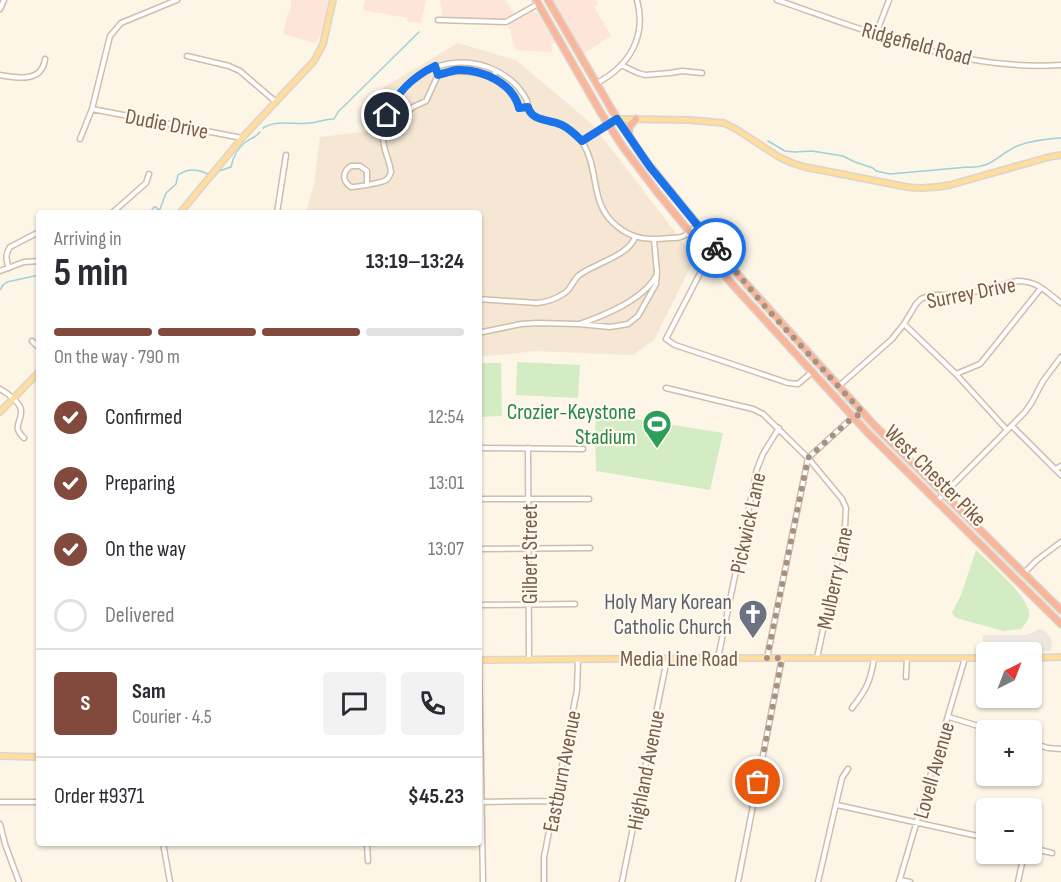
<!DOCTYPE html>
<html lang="en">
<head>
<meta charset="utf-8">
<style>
	body { margin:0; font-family:"Sofia Sans Condensed",sans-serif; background:#f2f2f3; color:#2b2b33; height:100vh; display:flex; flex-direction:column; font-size:22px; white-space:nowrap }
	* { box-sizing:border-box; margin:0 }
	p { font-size:20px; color:#7c7c81 }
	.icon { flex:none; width:33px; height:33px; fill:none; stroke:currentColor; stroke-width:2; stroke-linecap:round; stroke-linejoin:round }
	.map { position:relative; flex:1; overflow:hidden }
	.panel { position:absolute; left:36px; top:210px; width:446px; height:636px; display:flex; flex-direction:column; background:#fff; border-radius:6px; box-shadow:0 2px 4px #0004 }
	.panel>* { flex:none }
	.needle { width:39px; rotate:42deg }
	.controls { position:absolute; left:976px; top:642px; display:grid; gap:12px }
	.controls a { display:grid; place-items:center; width:66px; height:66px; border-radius:6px; background:#fff; box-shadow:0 2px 4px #0004; font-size:30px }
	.pin { position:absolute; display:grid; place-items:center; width:51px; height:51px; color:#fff; margin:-26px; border:3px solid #fff; border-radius:50%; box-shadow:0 2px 6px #0007 }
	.courier { position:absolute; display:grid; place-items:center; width:60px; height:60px; margin:-30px; border:4px solid #1a73e8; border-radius:50%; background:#fff; color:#222; box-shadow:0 2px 8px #0007 }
	.summary em { font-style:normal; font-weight:700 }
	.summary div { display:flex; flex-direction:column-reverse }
	.summary { display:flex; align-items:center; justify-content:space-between; height:102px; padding:0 18px }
	h1 { font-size:39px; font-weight:700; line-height:45px }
	.bar { display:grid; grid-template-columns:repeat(4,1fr); gap:9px 6px; align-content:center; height:72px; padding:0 18px }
	.bar i { height:8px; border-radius:4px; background:#e1e1e2 }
	.bar .selected { background:#824a3c }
	.bar p { grid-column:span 4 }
	.line { display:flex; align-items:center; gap:15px; padding:0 18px; border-top:2px solid #e1e1e2 }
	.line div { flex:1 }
	.round { display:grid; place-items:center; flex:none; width:63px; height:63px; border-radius:6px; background:#f2f2f3 }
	ol { padding:0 18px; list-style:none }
	li { display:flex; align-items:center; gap:18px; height:66px }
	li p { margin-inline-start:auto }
	li .icon { padding:6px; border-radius:50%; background:#824a3c; color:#fff; stroke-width:4 }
	li:last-child { color:#7c7c81 }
	li i { width:33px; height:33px; border:3px solid #e1e1e2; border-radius:50% }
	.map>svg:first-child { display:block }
</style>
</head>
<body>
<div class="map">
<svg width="1061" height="882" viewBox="0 0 1061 882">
	<rect width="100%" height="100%" fill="#fdf5e6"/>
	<path fill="#f5e7d4" d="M458,43L516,60L593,125L695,258L654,340L633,355L536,351L479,357L478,213H306L314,183L320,137L370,131L384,87Z"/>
	<path fill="#fee5d9" d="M291,0H329L321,35L317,41L314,43L283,34L287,16L291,8Z
		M365,0H426L421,23L407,21V18L363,10Z
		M440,0H506L513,12L512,17L503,19L443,23Z
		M552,0H596L598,4L594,7L611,36L583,54Z
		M534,11L539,15L555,43L551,44L552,51L550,52L516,50L508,25Z"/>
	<path fill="#ede7e0" d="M1040,629L1045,631L1050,636L1052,644L1051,651L983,650V635H1026Z"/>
	<path fill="#d3ecc3" d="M517,362L580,365L578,398L516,395Z
		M479,363H501L502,416L479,417Z
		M601,415H610L723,433L710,490L596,471L595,426L597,419Z
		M976,550C989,563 1026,594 1029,612C1030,619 1025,624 1021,629L1004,631L956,618L952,613L961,595Z"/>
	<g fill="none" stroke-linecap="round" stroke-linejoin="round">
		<path stroke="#9fd0db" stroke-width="1.5" d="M263,128C277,119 294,125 310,123C318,122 326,119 334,119L338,112L419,32
			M768,141L785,151L795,152L812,151L843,156L855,162L873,168L876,171L890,174L968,167C990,169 997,156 1015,147C1028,141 1046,139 1061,138
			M215,176L219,171L231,167C233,157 238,147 247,141C252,138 256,137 260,132
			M150,213L154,207H156L158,210L160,209L166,193L176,184L178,175C188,168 197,169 208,174
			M0,290L3,285L7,282L39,275"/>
		<g stroke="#d0bdab" stroke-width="7">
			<path id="minor" d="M777,0C867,31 964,72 1061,65
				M0,9L4,0
				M438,20L506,22L538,4
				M876,34L889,0
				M187,56L229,66L240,71L276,102
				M621,65L638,73L645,75L670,73L682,71L702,73
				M435,66L438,75C458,69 474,71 493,78L496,71
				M0,75C17,78 42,83 45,59
				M493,78C505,85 516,95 519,108L528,107
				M597,83C629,66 647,37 637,0
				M92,109L242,138
				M405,114L413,107L426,101L438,75
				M80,139L92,109L110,36L121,23L177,0
				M582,142L608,124
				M367,184V171L360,166H351C342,172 342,181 351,187C357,187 381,183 386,180C389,178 390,175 391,172C390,164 387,157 385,150C379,129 387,112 399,95C427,55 484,52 517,86C521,91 525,96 527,101C529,108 527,113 535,117C540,119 547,120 552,122C566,125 577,133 584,145C600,173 589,205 618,227C634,240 650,240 670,238C676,238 682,238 687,234C691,232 694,228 697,225
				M112,213L146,183L149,174
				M277,213L286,155
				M709,256L666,339L675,345L788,383L798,384L812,372
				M9,268C6,260 5,254 10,247L39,232
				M0,271L24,262L39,261
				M478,299L537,303C546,302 556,299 563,294C571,290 572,282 578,276C594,263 628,257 635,237
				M580,324C605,315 643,300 656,276
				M904,324L956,374L1007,430
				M478,333L521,324L537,323L579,324L610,327L628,324L638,316L656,284L657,272L654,240
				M32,341L39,348
				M956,374L980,364L989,353L1041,288
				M839,386L892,339L904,324L916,304L921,299L930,295H961L1017,281C1038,281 1045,291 1061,303
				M666,388L753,409L763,414L808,458L842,499L846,508L845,526L817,658
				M0,389C7,393 20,402 21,410C22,424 11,425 24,438
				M1012,426L1061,475
				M478,448L583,449
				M528,448L529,660
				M1056,469L1061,466
				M478,499H589
				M937,501L1025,412L1032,402L1043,381L1061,357
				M478,549L590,548
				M1024,573L1037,560L1061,542
				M478,605L575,604
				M718,658L757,469L763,454L779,428
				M767,658L808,458L853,417L862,413
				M479,660L483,882
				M906,677L907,658
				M852,708C866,690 871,681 874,658
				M949,717L991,730
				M1032,743L1048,748L1061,749
				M0,802H39
				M478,802L555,801
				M837,805L987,838
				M0,824L5,844L19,882
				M163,843L170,882
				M367,843L368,861
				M1032,848L1052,853
				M900,880L910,882
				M544,882V857L577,690L578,659
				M622,882L667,659
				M738,882L782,658
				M818,882L842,778L848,769
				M899,882L965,658
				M1018,882L1024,854"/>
		</g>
		<g stroke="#dcd4d0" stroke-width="8">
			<path id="major" d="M608,124L617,119H623L689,120L724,123L736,129L779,157L792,163L805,167L907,187C922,189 935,188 950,185L1049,157L1061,155
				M180,213L242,138L314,61L323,44L333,0
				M0,412L39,372
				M1032,658L1061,657
				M478,660L714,658H987
				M0,756L39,757"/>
		</g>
		<g stroke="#dcd4d0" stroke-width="9">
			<path id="highway" d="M536,0L601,113L623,147L657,192L733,285L867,432L1061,624
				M548,0L612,110L642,156L741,278L874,425L1061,610
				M629,134V127L636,119"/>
		</g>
		<use href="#minor" stroke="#fff" stroke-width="4"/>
		<use href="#major" stroke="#ffdd9c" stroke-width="5"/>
		<use href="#highway" stroke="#fab69a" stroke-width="6"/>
	</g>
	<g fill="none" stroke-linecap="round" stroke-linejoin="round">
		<path stroke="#a79180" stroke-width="6" stroke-dasharray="0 10.8" d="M716,248L768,310L863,413L853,417L808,458L767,658H782L758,782"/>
		<path stroke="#1a73e8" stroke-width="8" d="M387,115C396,93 414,76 435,66L438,75C445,73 451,71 457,70C482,69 513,83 519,108L528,107C532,122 550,119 562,125C570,129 576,135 582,141L617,119L650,167L716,248"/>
	</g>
	<defs>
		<g id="stadium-pin" transform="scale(1.5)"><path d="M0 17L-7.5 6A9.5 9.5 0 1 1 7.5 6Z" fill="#2e9e5b" stroke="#fff9ed"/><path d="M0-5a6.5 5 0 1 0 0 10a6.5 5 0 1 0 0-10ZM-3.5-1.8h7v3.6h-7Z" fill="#fff"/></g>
		<g id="church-pin" transform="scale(1.5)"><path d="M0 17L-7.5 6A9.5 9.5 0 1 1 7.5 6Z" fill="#6b7280" stroke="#fff9ed"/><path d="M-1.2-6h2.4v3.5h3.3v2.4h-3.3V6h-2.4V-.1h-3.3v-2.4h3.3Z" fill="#fff"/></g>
	</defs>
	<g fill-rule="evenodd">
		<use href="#stadium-pin" x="657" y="424"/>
		<use href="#church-pin" x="753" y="614"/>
	</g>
	<g text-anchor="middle" stroke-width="4.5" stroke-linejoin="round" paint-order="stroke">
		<g font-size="22" fill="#785b49" stroke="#fff9ed">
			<text transform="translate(917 43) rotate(15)" y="8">Ridgefield Road</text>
			<text transform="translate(167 123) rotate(11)" y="8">Dudie Drive</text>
			<text transform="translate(971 292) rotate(-11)" y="8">Surrey Drive</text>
			<text transform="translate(936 475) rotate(45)" y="8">West Chester Pike</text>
			<text transform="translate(747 523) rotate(-78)" y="8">Pickwick Lane</text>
			<text transform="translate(529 554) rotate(-90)" y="8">Gilbert Street</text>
			<text transform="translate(834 578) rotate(-78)" y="8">Mulberry Lane</text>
			<text x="679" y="666">Media Line Road</text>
			<text transform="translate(645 770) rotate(-79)" y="8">Highland Avenue</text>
			<text transform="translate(933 770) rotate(-74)" y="8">Lovell Avenue</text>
			<text transform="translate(561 771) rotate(-79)" y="8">Eastburn Avenue</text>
		</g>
		<g font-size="22" fill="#27864d" stroke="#fff9ed" text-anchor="end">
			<text x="636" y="419">Crozier-Keystone<tspan x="636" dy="25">Stadium</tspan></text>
		</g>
		<g font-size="22" fill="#5b616d" stroke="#fff9ed" text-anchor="end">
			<text x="732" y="609">Holy Mary Korean<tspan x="732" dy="25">Catholic Church</tspan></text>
		</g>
	</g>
</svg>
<div class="controls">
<a><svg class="needle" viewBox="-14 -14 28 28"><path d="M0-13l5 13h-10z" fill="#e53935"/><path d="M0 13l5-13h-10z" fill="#7c7c81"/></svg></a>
<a>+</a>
<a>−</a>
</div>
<div class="pin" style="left:758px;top:782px;background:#ea580c"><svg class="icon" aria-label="bag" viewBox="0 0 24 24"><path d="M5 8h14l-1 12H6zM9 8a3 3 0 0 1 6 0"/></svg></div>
<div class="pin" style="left:387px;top:115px;background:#1f2937"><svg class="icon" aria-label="home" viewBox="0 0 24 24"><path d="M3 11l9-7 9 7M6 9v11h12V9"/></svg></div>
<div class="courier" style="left:716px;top:248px"><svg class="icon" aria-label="bike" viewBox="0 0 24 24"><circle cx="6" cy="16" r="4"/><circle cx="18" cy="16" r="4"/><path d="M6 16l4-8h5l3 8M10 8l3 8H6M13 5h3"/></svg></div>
<section class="panel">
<div class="summary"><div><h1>5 min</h1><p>Arriving in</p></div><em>13:19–13:24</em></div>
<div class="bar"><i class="selected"></i><i class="selected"></i><i class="selected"></i><i></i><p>On the way · 790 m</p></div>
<ol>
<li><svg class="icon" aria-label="check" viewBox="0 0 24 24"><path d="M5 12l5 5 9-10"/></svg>Confirmed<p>12:54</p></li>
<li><svg class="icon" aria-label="check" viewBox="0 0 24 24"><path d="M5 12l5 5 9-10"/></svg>Preparing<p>13:01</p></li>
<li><svg class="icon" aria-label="check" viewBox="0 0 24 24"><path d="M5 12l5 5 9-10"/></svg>On the way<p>13:07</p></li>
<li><i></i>Delivered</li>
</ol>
<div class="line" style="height:108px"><b class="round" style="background:#824a3c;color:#fff">S</b><div><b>Sam</b><p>Courier · 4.5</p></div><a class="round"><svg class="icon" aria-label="chat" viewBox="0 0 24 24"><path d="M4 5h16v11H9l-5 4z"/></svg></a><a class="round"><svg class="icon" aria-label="phone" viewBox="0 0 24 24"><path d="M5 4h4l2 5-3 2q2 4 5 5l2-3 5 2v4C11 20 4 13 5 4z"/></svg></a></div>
<div class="line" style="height:78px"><div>Order #9371</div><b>$45.23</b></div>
</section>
</div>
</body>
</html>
